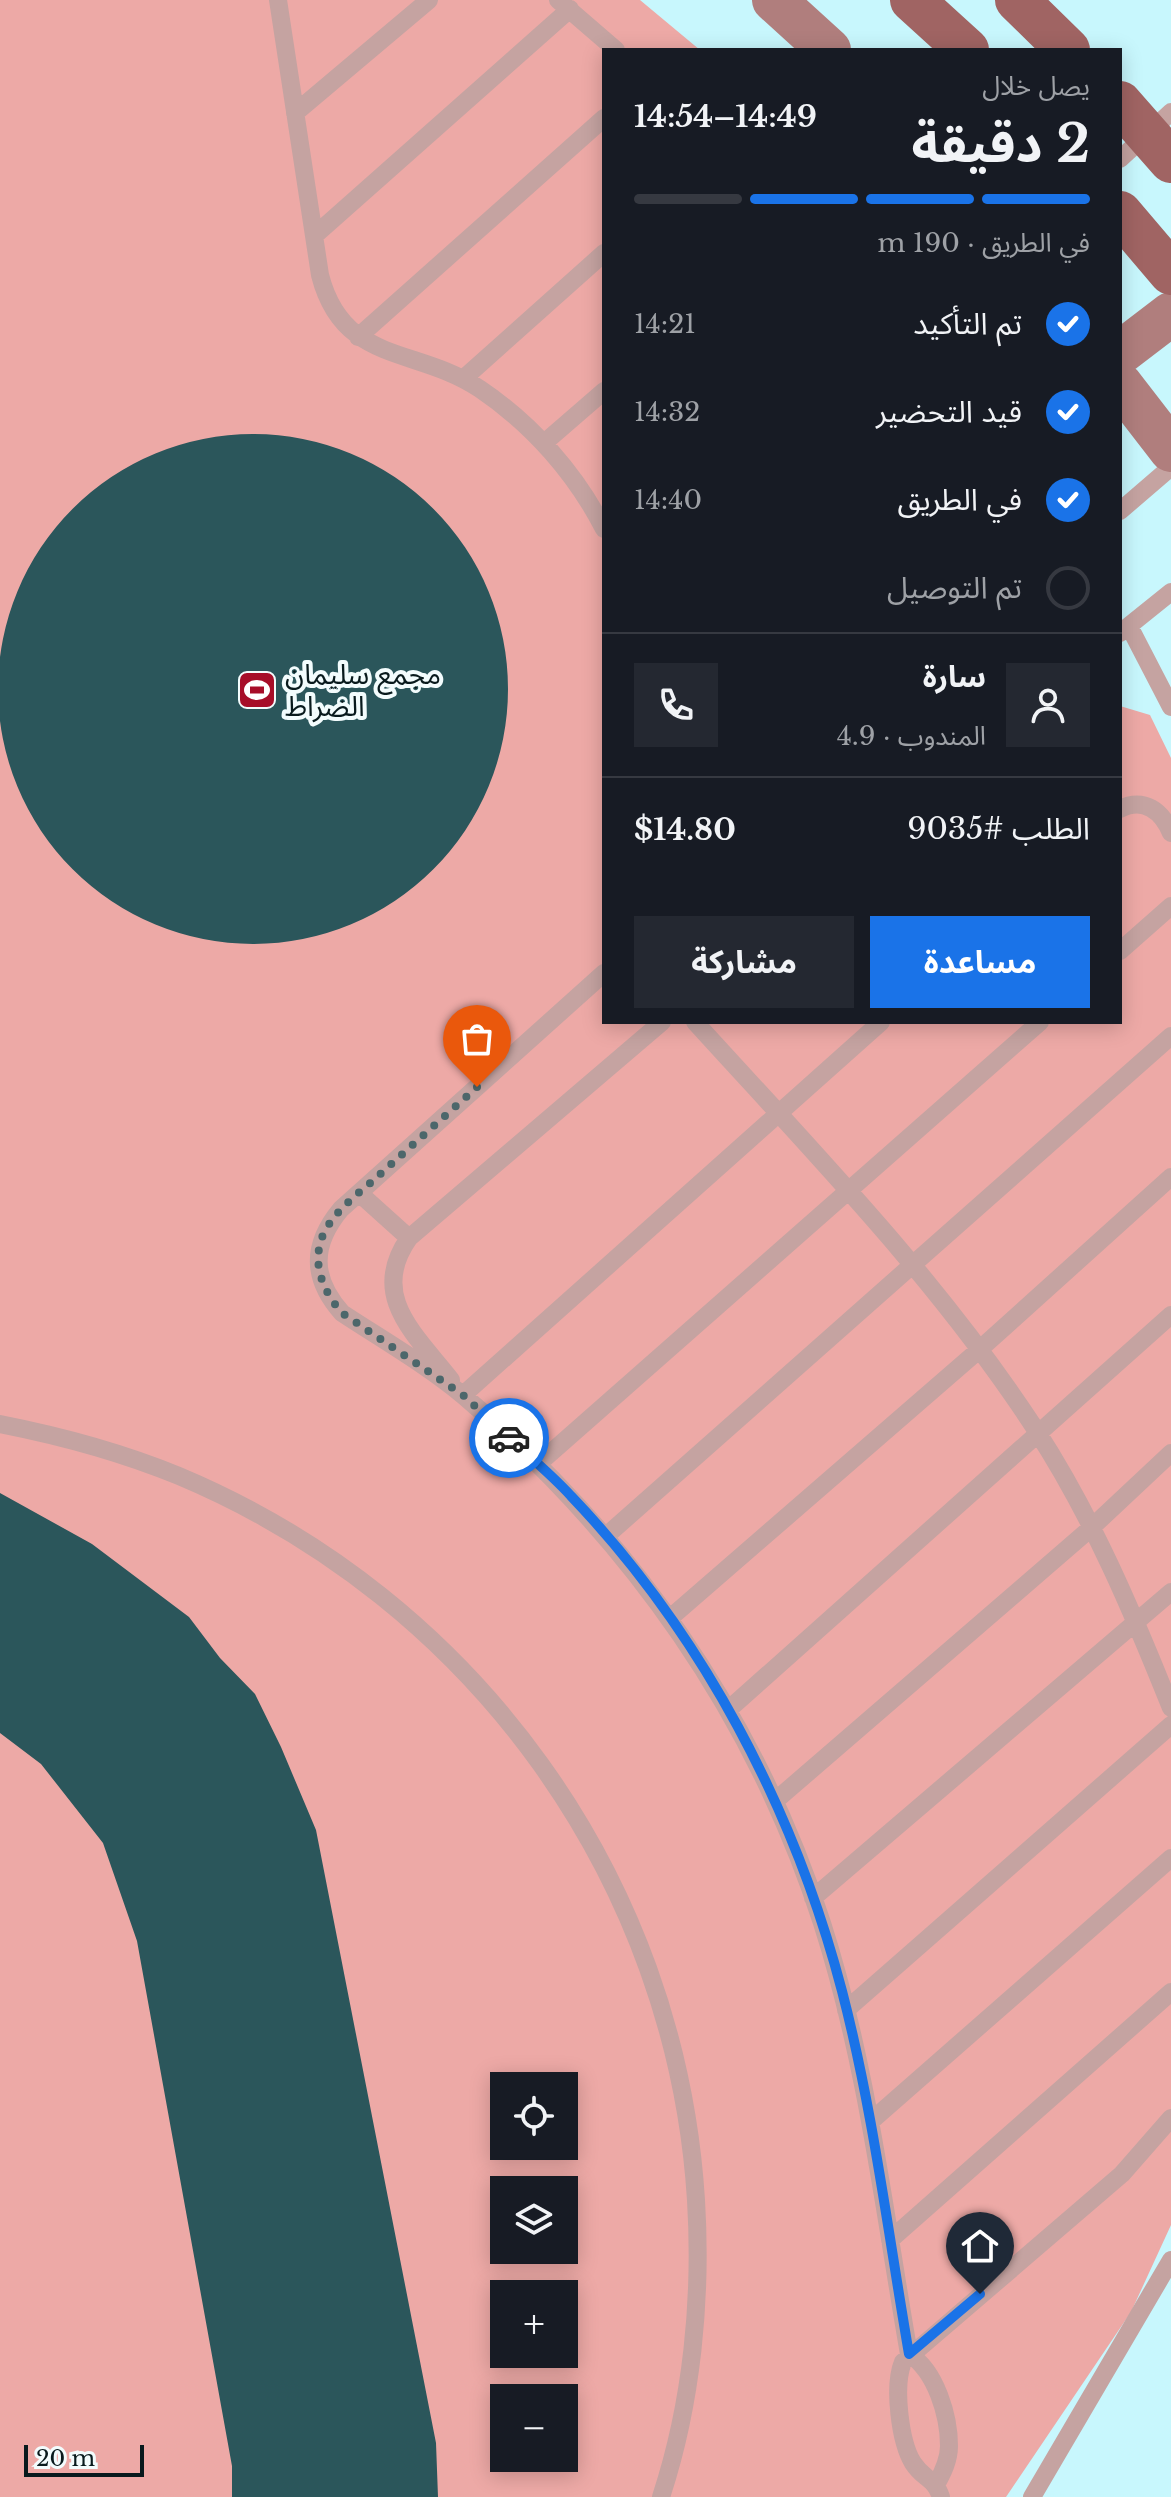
<!DOCTYPE html>
<html lang="ar">
<head>
<meta charset="utf-8">
<style>
	body { margin:0; font-family:"Libre Baskerville","Noto Sans Arabic",serif; background:#242831; color:#f1f3f6; direction:rtl; height:100vh; display:flex; flex-direction:column; font-size:30px; white-space:nowrap }
	* { box-sizing:border-box; margin:0 }
	p { font-size:26px; color:#9ea1a6 }
	.icon { flex:none; width:44px; height:44px; fill:none; stroke:currentColor; stroke-width:2; stroke-linecap:round; stroke-linejoin:round }
	.map { position:relative; flex:1; overflow:hidden; direction:ltr }
	.drawer { position:absolute; left:602px; top:48px; width:520px; height:976px; display:flex; flex-direction:column; background:#171b24; border-radius:0px; box-shadow:0 4px 20px #0003; direction:rtl }
	.drawer>* { flex:none }
	.tools { position:absolute; left:490px; top:2072px; display:grid; gap:16px }
	.tools a { display:grid; place-items:center; width:88px; height:88px; border-radius:0px; background:#171b24; box-shadow:0 4px 20px #0003; font-size:40px }
	.scale { position:absolute; left:24px; bottom:20px; width:120px; box-sizing:border-box; padding-left:8px; border:4px solid #091a1d; border-top:0; font-size:22px; line-height:28px; white-space:nowrap; color:#091a1d; -webkit-text-stroke:6px #f3fcfd; paint-order:stroke }
	.pin { position:absolute; display:grid; place-items:center; width:68px; height:68px; color:#fff; margin:-82px -34px; border-radius:50% 50% 50% 0; rotate:-45deg; box-shadow:0 0 8px #0007 }
	.pin .icon { rotate:45deg }
	.courier { position:absolute; display:grid; place-items:center; width:80px; height:80px; margin:-40px; border:6px solid #1a73e8; border-radius:50%; background:#fff; color:#222; box-shadow:0 2px 10px #0007 }
	.summary em { font-style:normal; font-weight:700 }
	.summary div { display:flex; flex-direction:column-reverse }
	.summary { display:flex; align-items:center; justify-content:space-between; height:136px; padding:0 32px }
	h1 { font-size:52px; font-weight:700; line-height:60px }
	.bar { display:grid; grid-template-columns:repeat(4,1fr); gap:12px 8px; align-content:center; height:96px; padding:0 32px }
	.bar i { height:10px; border-radius:6px; background:#363941 }
	.bar .selected { background:#1a73e8 }
	.bar p { grid-column:span 4 }
	.line { display:flex; align-items:center; gap:20px; padding:0 32px; border-top:2px solid #363941 }
	.line div { flex:1 }
	.round { display:grid; place-items:center; flex:none; width:84px; height:84px; border-radius:0px; background:#242831 }
	ol { padding:0 32px; list-style:none }
	li { display:flex; align-items:center; gap:24px; height:88px }
	li p { margin-inline-start:auto }
	li .icon { padding:8px; border-radius:50%; background:#1a73e8; color:#fff; stroke-width:4 }
	li:last-child { color:#9ea1a6 }
	li i { width:44px; height:44px; border:4px solid #363941; border-radius:50% }
	.primary-button { display:flex; gap:16px; margin-top:auto; padding:16px 32px }
	.primary-button a { flex:1; height:92px; border-radius:0px; background:#1a73e8; color:#fff; font-size:32px; font-weight:700; line-height:92px; text-align:center }
	.primary-button a+a { background:#242831; color:#f1f3f6 }
	.map>svg:first-child { display:block }
</style>
</head>
<body>
<div class="map">
<svg width="1171" height="2497" viewBox="0 0 1171 2497">
	<rect width="100%" height="100%" fill="#c8f7fd"/>
	<path fill="#eda9a6" fill-rule="evenodd" d="M0,0H640L700,50H604V1022H1120V706L1150,715L1171,758V2225L1131,2312L1006,2497H0ZM504,2086H564V2146H504ZM504,2190H564V2250H504ZM504,2294H564V2354H504ZM504,2398H564V2458H504Z"/>
	<path fill="#2b565b" d="M-2 689a255 255 0 1 1 510 0a255 255 0 1 1-510 0Z
		M0,1493L92,1544L189,1617L220,1658L255,1694L281,1747L316,1830L436,2443L438,2497H232V2466L137,1941L103,1843L41,1764L0,1733Z"/>
	<g fill="none" stroke-linecap="round" stroke-linejoin="round">
		<path stroke="#c5a3a1" stroke-width="18" d="M278,0L320,275C343,365 416,346 480,389C532,424 576,474 604,529
			M558,0L616,50
			M295,113L429,0
			M1120,159L1171,112
			M314,236L570,9
			M358,337L604,118
			M463,379L604,253
			M544,443L604,391
			M1120,511L1171,467
			M1129,626L1171,707
			M1120,633L1171,592
			M1120,809C1144,797 1162,811 1171,833
			M1120,951L1171,906
			M604,973L341,1209C311,1245 311,1278 342,1313C383,1340 428,1366 465,1397C631,1539 755,1715 822,1923C867,2063 884,2211 909,2354C936,2371 949,2416 949,2446C949,2460 943,2472 937,2483
			M695,1022C814,1153 939,1281 1036,1430C1092,1516 1133,1613 1171,1708
			M359,1193L409,1238
			M451,1380C416,1335 368,1296 409,1238L662,1022
			M463,1395L881,1022
			M0,1424C61,1436 121,1452 179,1476C474,1600 676,1879 696,2200C702,2299 692,2403 661,2497
			M538,1464L1040,1022
			M606,1536L1171,1036
			M670,1618L980,1349L1171,1177
			M728,1710L1171,1315
			M775,1801L1091,1528L1171,1453
			M813,1898L1171,1592
			M846,2010L1171,1725
			M870,2122L1171,1858
			M890,2240L1171,1992
			M941,2497C934,2477 924,2480 913,2463C900,2442 893,2386 903,2362L1122,2174L1171,2118
			M1032,2497L1171,2260"/>
		<path stroke="#b07e7d" stroke-width="44" d="M774,0L829,50
			M1120,353L1171,314
			M1120,384L1171,450"/>
		<path stroke="#a06463" stroke-width="44" d="M912,0L967,50
			M1017,0L1068,50
			M1120,213L1171,273"/>
		<path stroke="#a06463" stroke-width="44" d="M1120,103L1171,161"/>
	</g>
	<g fill="none" stroke-linecap="round" stroke-linejoin="round">
		<path stroke="#4c676b" stroke-width="8" stroke-dasharray="0 14.4" d="M477,1087C444,1117 410,1147 377,1177C358,1194 334,1211 323,1235C311,1264 323,1291 342,1313L463,1395L509,1438"/>
		<path stroke="#1a73e8" stroke-width="10" d="M509,1438C530,1457 552,1475 571,1496C702,1633 794,1808 842,1991C873,2110 888,2233 909,2354L980,2294"/>
	</g>
	<defs>
		<g id="stadium-square" transform="scale(2)"><rect x="-9" y="-9" width="18" height="18" rx="4" fill="#a70e29" stroke="#f3fcfd"/><path d="M0-5a6.5 5 0 1 0 0 10a6.5 5 0 1 0 0-10ZM-3.5-1.8h7v3.6h-7Z" fill="#fff"/></g>
	</defs>
	<g fill-rule="evenodd">
		<use href="#stadium-square" x="257" y="690"/>
	</g>
	<g text-anchor="middle" stroke-width="8" stroke-linejoin="round" paint-order="stroke">
		<g font-size="28" fill="#091a1d" stroke="#f3fcfd" text-anchor="start">
			<text x="285" y="684">مجمع سليمان<tspan x="285" dy="32">الضراط</tspan></text>
		</g>
	</g>
</svg>
<div class="tools">
<a><svg class="icon" aria-label="locate" viewBox="0 0 24 24"><circle cx="12" cy="12" r="6"/><path d="M12 2v4M12 18v4M2 12h4M18 12h4"/></svg></a>
<a><svg class="icon" aria-label="layers" viewBox="0 0 24 24"><path d="M12 4l9 5-9 5-9-5zM3 14l9 5 9-5"/></svg></a>
<a>+</a>
<a>−</a>
</div>
<div class="scale">20 m</div>
<div class="pin" style="left:477px;top:1087px;background:#ea580c"><svg class="icon" aria-label="bag" viewBox="0 0 24 24"><path d="M5 8h14l-1 12H6zM9 8a3 3 0 0 1 6 0"/></svg></div>
<div class="pin" style="left:980px;top:2294px;background:#1f2937"><svg class="icon" aria-label="home" viewBox="0 0 24 24"><path d="M3 11l9-7 9 7M6 9v11h12V9"/></svg></div>
<div class="courier" style="left:509px;top:1438px"><svg class="icon" aria-label="car" viewBox="0 0 24 24"><path d="M5 17H2v-5l4-1 3-4h7l3 4 3 1v5h-3M9 17h6M6 11h13"/><circle cx="7" cy="17" r="2"/><circle cx="17" cy="17" r="2"/></svg></div>
<section class="drawer">
<div class="summary"><div><h1>2 دقيقة</h1><p>يصل خلال</p></div><em>14:49–14:54</em></div>
<div class="bar"><i class="selected"></i><i class="selected"></i><i class="selected"></i><i></i><p>في الطريق · 190 m</p></div>
<ol>
<li><svg class="icon" aria-label="check" viewBox="0 0 24 24"><path d="M5 12l5 5 9-10"/></svg>تم التأكيد<p>14:21</p></li>
<li><svg class="icon" aria-label="check" viewBox="0 0 24 24"><path d="M5 12l5 5 9-10"/></svg>قيد التحضير<p>14:32</p></li>
<li><svg class="icon" aria-label="check" viewBox="0 0 24 24"><path d="M5 12l5 5 9-10"/></svg>في الطريق<p>14:40</p></li>
<li><i></i>تم التوصيل</li>
</ol>
<div class="line" style="height:144px"><a class="round"><svg class="icon" aria-label="person" viewBox="0 0 24 24"><circle cx="12" cy="8" r="4"/><path d="M4 21q1-7 8-7t8 7"/></svg></a><div><b>سارة</b><p>المندوب · 4.9</p></div><a class="round"><svg class="icon" aria-label="phone" viewBox="0 0 24 24"><path d="M5 4h4l2 5-3 2q2 4 5 5l2-3 5 2v4C11 20 4 13 5 4z"/></svg></a></div>
<div class="line" style="height:104px"><div>الطلب #9035</div><b>$14.80</b></div>
<div class="primary-button"><a>مساعدة</a><a>مشاركة</a></div>
</section>
</div>
</body>
</html>
